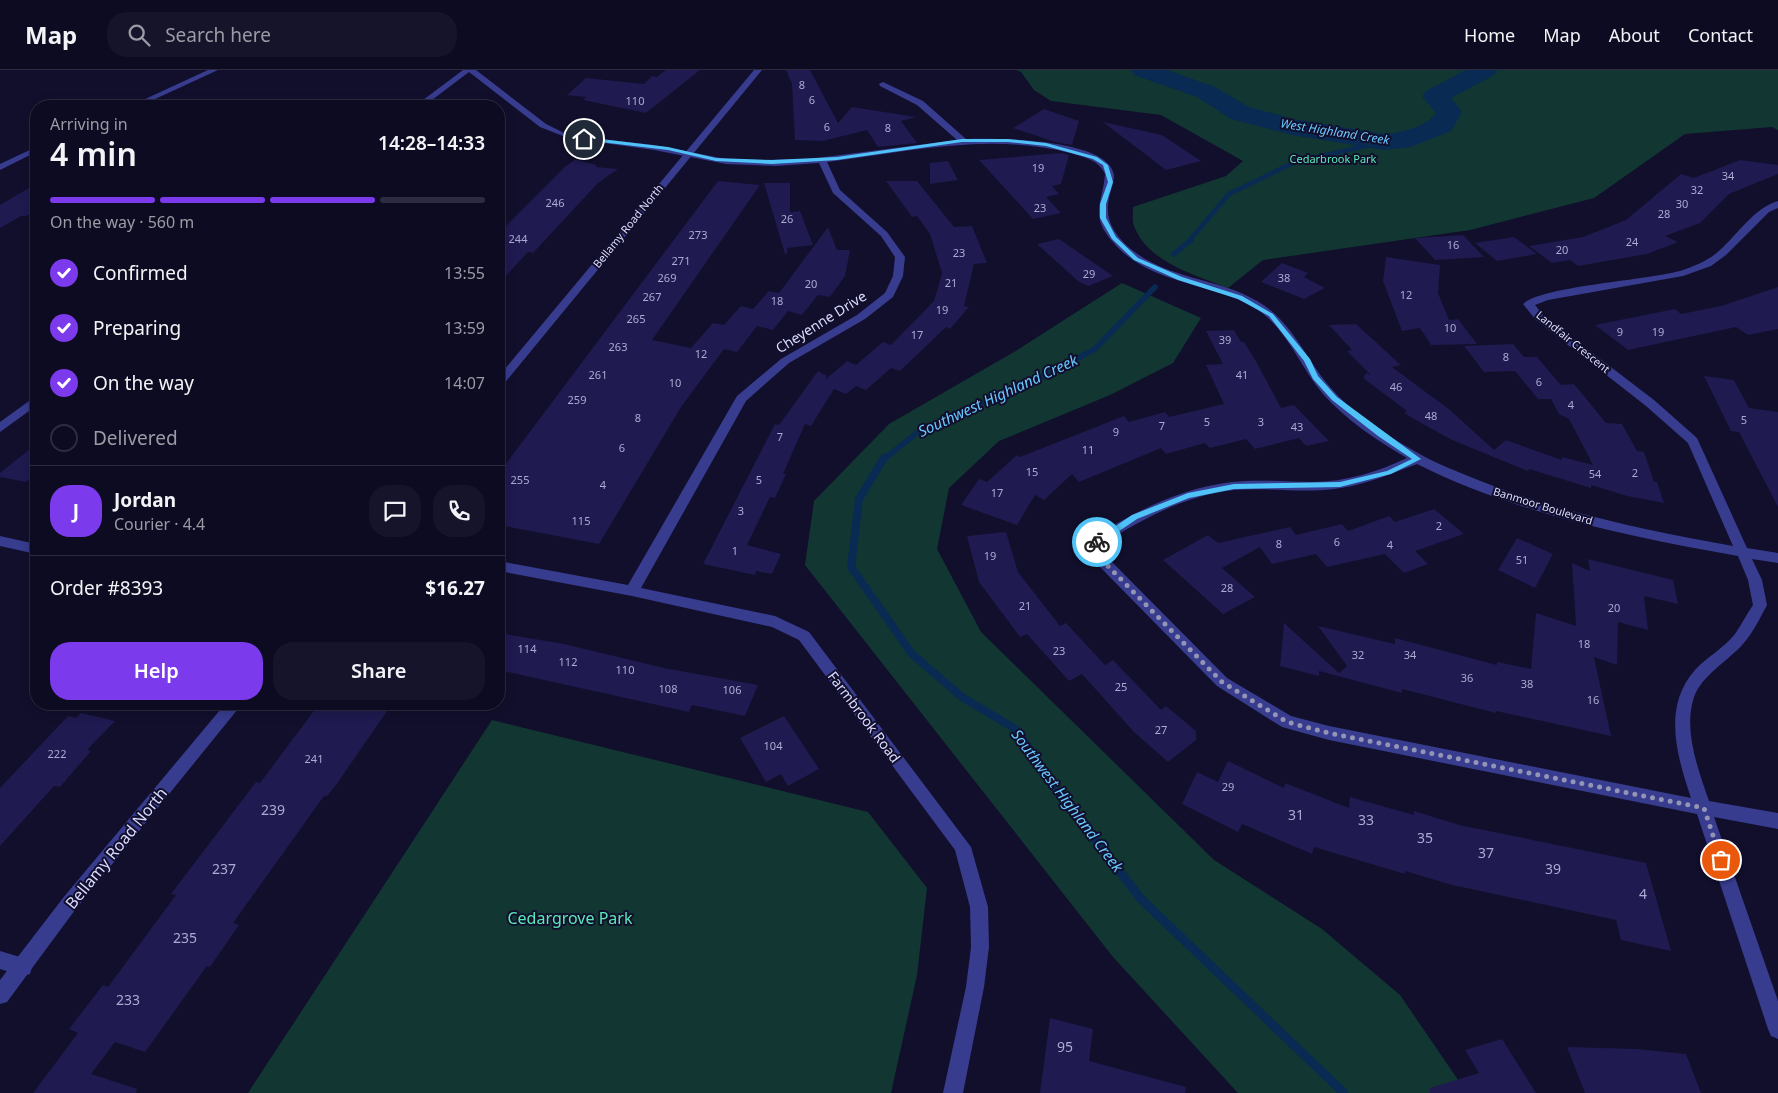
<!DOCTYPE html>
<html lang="en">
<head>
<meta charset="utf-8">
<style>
	body { margin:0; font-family:"Noto Sans",sans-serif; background:#16142a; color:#f1f3f6; height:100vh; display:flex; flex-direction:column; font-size:19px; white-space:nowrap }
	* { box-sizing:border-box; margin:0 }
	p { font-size:16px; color:#9a9ba5 }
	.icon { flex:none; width:28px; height:28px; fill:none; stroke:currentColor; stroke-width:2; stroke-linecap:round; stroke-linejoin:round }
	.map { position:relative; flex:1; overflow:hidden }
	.side { position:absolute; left:30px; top:30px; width:475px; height:610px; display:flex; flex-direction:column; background:#0d0b21; border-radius:20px; box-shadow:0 2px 12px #0003,0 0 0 1px #2d2b3f }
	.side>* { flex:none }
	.pin { position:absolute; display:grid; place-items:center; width:42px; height:42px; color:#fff; margin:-21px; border:2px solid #fff; border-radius:50%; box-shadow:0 1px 5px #0007 }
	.courier { position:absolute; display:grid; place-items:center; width:50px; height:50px; margin:-25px; border:4px solid #4fc3f7; border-radius:50%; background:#fff; color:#222; box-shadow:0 1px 6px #0007 }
	.summary em { font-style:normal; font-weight:600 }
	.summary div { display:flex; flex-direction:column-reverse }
	.summary { display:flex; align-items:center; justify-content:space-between; height:85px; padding:0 20px }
	h1 { font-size:32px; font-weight:600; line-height:38px }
	.bar { display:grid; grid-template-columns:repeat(4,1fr); gap:8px 5px; align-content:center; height:60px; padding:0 20px }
	.bar i { height:6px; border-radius:4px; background:#2d2b3f }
	.bar .selected { background:#7c3aed }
	.bar p { grid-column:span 4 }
	.line { display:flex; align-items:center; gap:12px; padding:0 20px; border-top:1px solid #2d2b3f }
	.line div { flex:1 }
	.round { display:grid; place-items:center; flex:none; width:52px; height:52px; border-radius:20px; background:#16142a }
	ol { padding:0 20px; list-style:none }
	li { display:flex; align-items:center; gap:15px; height:55px }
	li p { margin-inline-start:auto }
	li .icon { padding:5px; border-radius:50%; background:#7c3aed; color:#fff; stroke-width:4 }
	li:last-child { color:#9a9ba5 }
	li i { width:28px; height:28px; border:2px solid #2d2b3f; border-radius:50% }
	.cta { display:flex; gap:10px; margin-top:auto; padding:10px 20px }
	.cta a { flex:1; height:58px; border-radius:20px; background:#7c3aed; color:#fff; font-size:20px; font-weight:600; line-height:58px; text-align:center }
	.cta a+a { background:#16142a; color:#f1f3f6 }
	header { display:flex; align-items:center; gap:30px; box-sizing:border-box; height:70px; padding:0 25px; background:#0d0b21; border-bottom:1px solid #2d2b3f }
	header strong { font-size:24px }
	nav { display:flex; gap:28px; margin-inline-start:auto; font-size:18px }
	.search { width:350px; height:45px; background:#16142a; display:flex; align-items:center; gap:12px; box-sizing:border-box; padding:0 18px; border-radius:20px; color:#9a9ba5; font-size:19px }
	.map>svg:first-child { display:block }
</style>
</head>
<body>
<header>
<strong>Map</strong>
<div class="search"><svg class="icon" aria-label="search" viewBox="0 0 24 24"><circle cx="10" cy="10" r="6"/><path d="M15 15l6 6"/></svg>Search here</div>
<nav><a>Home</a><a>Map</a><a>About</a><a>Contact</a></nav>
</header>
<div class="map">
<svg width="1778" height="1023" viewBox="0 0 1778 1023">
	<rect width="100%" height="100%" fill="#110f2c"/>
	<path fill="#123732" d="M1016,0H1778V60L1772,57L1685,64L1594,128L1470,160L1263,190L1228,218C1196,205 1148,193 1134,156C1132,151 1133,143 1133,137L1226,106L1243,91L1161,45L1051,31L1034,20L1021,2Z
		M1122,213L1201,248L1173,293L1110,325L999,371L949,418L937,479L981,562L1214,790L1322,859L1400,925L1467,1023H1238L1113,887L805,495L814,431L889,354L1014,282Z
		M492,650L868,742L927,818L917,905L891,1023H248Z"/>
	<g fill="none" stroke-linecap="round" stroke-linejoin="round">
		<path stroke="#092a52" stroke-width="4.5" d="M1189,171L1229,124L1295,92L1384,72"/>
		<path stroke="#092a52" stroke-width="5.5" d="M1174,184L1191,170
			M883,390L918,362L1037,310L1095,279L1155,217"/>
		<path stroke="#092a52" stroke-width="8" d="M884,388L859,429L851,497L912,584L962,627L1017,660L1022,668"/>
		<path stroke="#092a52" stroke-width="9" d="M1021,667L1049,710L1141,829L1344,1023"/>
		<path fill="#092a52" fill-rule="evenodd" d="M1131,0H1167L1215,17L1249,37L1294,49L1384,64C1400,63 1427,57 1436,43L1422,26L1426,21L1466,0H1497L1494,5L1451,28L1462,42L1451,61L1411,77L1384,80L1292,65L1231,49L1197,27L1134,5Z"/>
	</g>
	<path fill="#1f1a4f" d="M666,0H700L646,43L583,30L586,27L567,25L586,8L644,14L652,6L657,7Z
		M786,0H810L838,53L852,37L916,47L901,51L917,73L878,77L867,60L823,71L795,70L792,14Z
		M1044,39L1079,51L1072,75L1055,72L1013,58Z
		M1103,52L1162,65L1201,91L1166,100Z
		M1061,83L1069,85L1061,114L1052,116L1059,124L1046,127L1061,143L1033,149L979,90Z
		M576,89L596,95V97L618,99L598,113L533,183L528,182L499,213V163L565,97Z
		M1740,90L1778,95V104L1729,124L1700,153L1665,166L1678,172L1647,184L1578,196L1570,190L1552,193L1529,176L1583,167L1626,150L1681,104L1694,108Z
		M948,91L958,110L930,114V93Z
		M718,111L760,115L652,270L691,278L713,253L724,255L741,236L753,239L769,221L779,223L828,157L837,180H850L845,206L830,227L818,225L802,245L788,241L773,260L757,256L737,282L724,279L681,337L599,474L499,455V403Z
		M886,111H917L954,157L972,156L987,193L974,194L964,236L969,237L950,259L946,257L900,301L891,298L866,320L856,316L846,324L834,319L811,356L805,354L783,404H786L775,428L770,427L747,475L781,484L772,504L756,501L755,505L703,494L775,354L779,355L818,301L827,306L825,310L847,291L856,295L883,272L891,275L934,231L942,203L930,164L917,146L912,147Z
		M764,113H790V142L800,141L813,175L787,178V184H785Z
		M36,114V140L26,146H21L0,158V135Z
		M1463,165L1484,187L1435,190L1415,168Z
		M1514,167L1537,184L1497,191L1475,173Z
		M1059,169L1113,206L1088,216L1078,211L1037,174Z
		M1386,187L1440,195L1438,223L1449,250L1458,249L1477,274L1431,275L1420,258L1402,261L1383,211Z
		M1282,193L1308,203L1304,207L1325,218L1304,229L1261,212Z
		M1778,217V259L1748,265L1736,257L1628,280L1595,255L1675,239L1681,244L1721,236Z
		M1356,254L1401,295L1392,297L1450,340L1494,380L1506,370L1562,390V387L1593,395L1569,349L1559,344L1551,329H1538L1515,301L1484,302L1464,276L1513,274L1524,287H1537L1561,315L1574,314L1606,353L1622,354L1637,381L1644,382L1654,412H1657L1664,433L1627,426L1591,415V418L1529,399L1528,401L1452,370L1423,354L1404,343L1407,341L1363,308L1366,303L1371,305L1347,281L1352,280L1329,255Z
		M1234,260L1241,272H1244L1257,293L1281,338L1294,335L1329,371L1306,376L1299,368L1255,379L1246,369L1210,378L1205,373L1166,384L1161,378L1079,412L1072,404L1044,430L1035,425L1017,455L961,435L979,409L987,412L1017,385L1020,387L1124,346L1129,352L1165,342L1169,347L1224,334L1206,295L1223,294L1206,261Z
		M1704,306L1734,310L1749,338L1778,342V437L1739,362L1731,361Z
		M36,374V404L26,412L0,407V403Z
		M1434,439L1464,464L1415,481L1428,494L1404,503L1385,484L1327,497L1316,484L1272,494L1260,477L1222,498L1255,527L1223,544L1163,490L1208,465L1218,473L1290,457L1296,465L1342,454L1348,461L1389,446L1395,452Z
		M1006,462L1018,502L1060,556L1066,553L1105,595L1113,590L1161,640L1166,636L1196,661V670L1168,692L1134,662L1082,604L1069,611L1027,564L1020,567L979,512L967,466Z
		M1517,468L1553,484L1535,518L1498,500Z
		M1588,489L1673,510L1678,534L1644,526L1648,560L1618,552L1617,595L1594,587L1611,666L1496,641V643L1402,619V623L1319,601V606L1280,596L1284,553L1339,603L1347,596L1318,556L1395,574V568L1497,595V592L1531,599L1536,543L1576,556L1572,493L1590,501Z
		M499,563L564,574L664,598L758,615L745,646L692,635L689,642L499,600Z
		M319,634H392L336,715L327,726H324L233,853L239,855L210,897L207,896L145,982L115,972L91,1004L137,1019L136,1023H33L78,963L69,959L103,915L108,917L176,825L171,824L256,712L260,713Z
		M81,643L115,651L87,680L91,681L60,717L54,716L0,776V718L68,646L76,648Z
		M784,646L819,699L788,716L781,704L766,712L740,668Z
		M1228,691L1284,718L1285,713L1349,738L1350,727L1414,745V741L1459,755L1646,793L1671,881L1621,870L1616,850L1452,815L1405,801V804L1314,777L1312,784L1242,754L1238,762L1182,734L1197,702L1218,712Z
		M1050,948L1093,959L1089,991L1186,1017L1185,1023H1040Z
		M1502,969L1536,1023H1430V1018L1479,1003L1465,980Z
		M1567,977L1636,979L1686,984L1701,1023H1585Z"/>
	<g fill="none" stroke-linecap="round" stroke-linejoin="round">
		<path fill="#373c8f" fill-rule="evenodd" d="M208,0H218L140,36H130Z
			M463,0H476L546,54L562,62L583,67L654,75L726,89L759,90L809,89L957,70L917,35L880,16L879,14L883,12L923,31L966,69C993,68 1109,68 1114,105C1114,112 1111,120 1109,128C1104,150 1115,166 1132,180C1171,211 1225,208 1265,236C1294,257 1307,290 1329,316C1351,342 1382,362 1411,379C1434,393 1458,402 1483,412C1564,443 1648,461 1733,476L1688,373L1646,336L1536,250L1523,234C1541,216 1652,210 1683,200C1697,195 1709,190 1720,180C1738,164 1754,138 1778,131V138L1769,142L1726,185L1711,196L1683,206L1548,230L1535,235L1544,246L1654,330L1697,368L1747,478L1778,483V493L1752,489L1762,510L1767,535C1760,548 1753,563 1743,574C1728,591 1702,605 1694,627C1683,660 1698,699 1709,731L1778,743V759L1714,747L1778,931V969L1771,966L1768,959L1697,744L1329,670L1282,657L1217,616L1100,497L1090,471L1092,468C1136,441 1181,418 1232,412C1259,409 1286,412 1312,412C1346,412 1377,402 1407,388C1378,371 1346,350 1323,324C1299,296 1287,258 1255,238C1209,211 1148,215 1112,171C1089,144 1103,133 1105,104C1099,90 1084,87 1070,83C989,62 908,82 827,92L840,120L887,162L905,187L903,206L893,227L865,249L789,293L746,331L641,518L775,546L809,562L971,777L988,837L989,877L984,917L963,1023H943L966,917L971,877L970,837L955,780L799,570L772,557L632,526L499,501V491L628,515L737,326L781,289L857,245L885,223L893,206L895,187L881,166L833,123L819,93L776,96L726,94L654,80L568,68L540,57L469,2L424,36H415ZM1417,394C1514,443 1631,467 1738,486L1748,510L1753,535C1747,544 1741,555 1735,564C1724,578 1707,587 1695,600C1662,637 1677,686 1691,728L1329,656L1291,646L1227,608L1111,491L1104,473C1144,448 1187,425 1234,420C1270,417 1305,424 1341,418C1368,414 1392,403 1417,394Z
			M36,77V82L0,100V94Z
			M36,326V336L0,362V352Z
			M0,466L36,474V484L0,476Z
			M0,881L30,890L32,897L30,904L23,906L0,899Z"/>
		<path fill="#373c8f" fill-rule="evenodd" d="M754,0H762L503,315L499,316V306Z
			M225,634H242L75,840L7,932L0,934V910L63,828Z"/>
	</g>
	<path fill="#4fc3f7" d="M584,67L668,77L716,88L772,90L837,87L962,69H1008L1046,73L1097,87L1108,95L1113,112L1106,134V148L1116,167L1138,188L1182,207L1242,226L1273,244L1310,289L1318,306L1337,327L1421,389L1391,404L1340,417L1234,419L1189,428L1137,449L1100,474H1095V470L1132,445L1188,423L1234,414L1340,412L1387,401L1412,389L1378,366L1332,330L1313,309L1304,291L1269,246L1238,229L1178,210L1134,190L1112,169L1100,148V134L1108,112L1103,95L1093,89L1046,76L1008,72H962L837,90L772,94L716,91L668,80L583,70Z"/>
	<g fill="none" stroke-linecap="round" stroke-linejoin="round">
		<path stroke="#9494b5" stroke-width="5" stroke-dasharray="0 9" d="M1097,472L1105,493L1222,612L1287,652L1329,663L1704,738L1721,790"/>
	</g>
	<g text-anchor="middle" stroke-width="4" stroke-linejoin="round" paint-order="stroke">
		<g font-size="11" fill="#acabd3">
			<text x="802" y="19">8</text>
			<text x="812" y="34">6</text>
			<text x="635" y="35">110</text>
			<text x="827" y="61">6</text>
			<text x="888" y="62">8</text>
			<text x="1038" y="102">19</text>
			<text x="1728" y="110">34</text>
			<text x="1697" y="124">32</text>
			<text x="555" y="137">246</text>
			<text x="1682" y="138">30</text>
			<text x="1040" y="142">23</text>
			<text x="1664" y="148">28</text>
			<text x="787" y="153">26</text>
			<text x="698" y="169">273</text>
			<text x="518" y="173">244</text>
			<text x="1632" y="176">24</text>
			<text x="1453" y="179">16</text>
			<text x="1562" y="184">20</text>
			<text x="959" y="187">23</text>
			<text x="681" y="195">271</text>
			<text x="1089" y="208">29</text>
			<text x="667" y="212">269</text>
			<text x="1284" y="212">38</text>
			<text x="951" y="217">21</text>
			<text x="811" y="218">20</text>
			<text x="1406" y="229">12</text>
			<text x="652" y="231">267</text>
			<text x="777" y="235">18</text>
			<text x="942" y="244">19</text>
			<text x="636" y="253">265</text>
			<text x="1450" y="262">10</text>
			<text x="1620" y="266">9</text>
			<text x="1658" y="266">19</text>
			<text x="917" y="269">17</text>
			<text x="1225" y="274">39</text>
			<text x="618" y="281">263</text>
			<text x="701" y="288">12</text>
			<text x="1506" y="291">8</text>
			<text x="598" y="309">261</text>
			<text x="1242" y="309">41</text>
			<text x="1539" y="316">6</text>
			<text x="675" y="317">10</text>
			<text x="1396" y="321">46</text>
			<text x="577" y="334">259</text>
			<text x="1571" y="339">4</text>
			<text x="1431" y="350">48</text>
			<text x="638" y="352">8</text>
			<text x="1744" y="354">5</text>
			<text x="1207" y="356">5</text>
			<text x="1261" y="356">3</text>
			<text x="1162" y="360">7</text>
			<text x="1297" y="361">43</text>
			<text x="1116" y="366">9</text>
			<text x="780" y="371">7</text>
			<text x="622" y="382">6</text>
			<text x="1088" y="384">11</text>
			<text x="1032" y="406">15</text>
			<text x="1635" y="407">2</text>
			<text x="1595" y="408">54</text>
			<text x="520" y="414">255</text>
			<text x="759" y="414">5</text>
			<text x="603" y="419">4</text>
			<text x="997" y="427">17</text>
			<text x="741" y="445">3</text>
			<text x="581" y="455">115</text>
			<text x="1439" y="460">2</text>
			<text x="1337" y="476">6</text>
			<text x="1279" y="478">8</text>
			<text x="1390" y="479">4</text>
			<text x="735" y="485">1</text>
			<text x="990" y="490">19</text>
			<text x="1522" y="494">51</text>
			<text x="1227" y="522">28</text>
			<text x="1025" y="540">21</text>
			<text x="1614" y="542">20</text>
			<text x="1584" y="578">18</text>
			<text x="527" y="583">114</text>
			<text x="1059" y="585">23</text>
			<text x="1358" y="589">32</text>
			<text x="1410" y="589">34</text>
			<text x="568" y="596">112</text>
			<text x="625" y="604">110</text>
			<text x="1467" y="612">36</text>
			<text x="1527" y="618">38</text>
			<text x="1121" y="621">25</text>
			<text x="668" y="623">108</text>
			<text x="732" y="624">106</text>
			<text x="1593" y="634">16</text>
			<text x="1161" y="664">27</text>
			<text x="773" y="680">104</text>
			<text x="57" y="688">222</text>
			<text x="314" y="693">241</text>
			<text x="1228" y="721">29</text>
		</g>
		<g font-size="11" fill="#5ce9b8" stroke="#110f2c">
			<text x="1333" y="93">Cedarbrook Park</text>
		</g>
		<g font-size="11" fill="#dbdbff" stroke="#110f2c">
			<text transform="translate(628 156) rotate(-51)" y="4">Bellamy Road North</text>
			<text transform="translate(1573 272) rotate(39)" y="4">Landfair Crescent</text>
			<text transform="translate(1543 436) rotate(17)" y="4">Banmoor Boulevard</text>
		</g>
		<g font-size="12" font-style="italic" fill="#69c8ff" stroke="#110f2c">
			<text transform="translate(1335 62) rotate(9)" y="4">West Highland Creek</text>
		</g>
		<g font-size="14" fill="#dbdbff" stroke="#110f2c">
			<text transform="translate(821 252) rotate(-32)" y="5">Cheyenne Drive</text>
			<text transform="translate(864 647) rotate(53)" y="5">Farmbrook Road</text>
		</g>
		<g font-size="14" fill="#acabd3">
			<text x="273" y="745">239</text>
			<text x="1296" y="750">31</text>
			<text x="1366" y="755">33</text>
			<text x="1425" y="773">35</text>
			<text x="1486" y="788">37</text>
			<text x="224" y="804">237</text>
			<text x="1553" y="804">39</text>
			<text x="1643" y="829">4</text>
			<text x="185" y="873">235</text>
			<text x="128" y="935">233</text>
			<text x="1065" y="982">95</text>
		</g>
		<g font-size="15" font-style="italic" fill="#69c8ff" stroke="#110f2c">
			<text transform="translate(998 326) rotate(-25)" y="5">Southwest Highland Creek</text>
			<text transform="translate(1067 731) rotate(53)" y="5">Southwest Highland Creek</text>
		</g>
		<g font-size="16" fill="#dbdbff" stroke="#110f2c">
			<text transform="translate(116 778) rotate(-51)" y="6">Bellamy Road North</text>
		</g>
		<g font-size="16" fill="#5ce9b8" stroke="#110f2c">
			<text x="570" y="854">Cedargrove Park</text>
		</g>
	</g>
</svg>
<div class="pin" style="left:1721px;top:790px;background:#ea580c"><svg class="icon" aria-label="bag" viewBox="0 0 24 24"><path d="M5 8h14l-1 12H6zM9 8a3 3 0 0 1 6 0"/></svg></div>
<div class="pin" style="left:584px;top:69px;background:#1f2937"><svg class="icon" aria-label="home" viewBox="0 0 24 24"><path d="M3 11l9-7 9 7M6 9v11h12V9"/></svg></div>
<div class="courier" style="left:1097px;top:472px"><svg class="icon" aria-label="bike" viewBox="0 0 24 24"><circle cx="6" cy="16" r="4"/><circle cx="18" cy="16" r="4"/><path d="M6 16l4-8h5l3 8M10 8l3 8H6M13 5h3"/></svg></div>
<section class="side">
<div class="summary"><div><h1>4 min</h1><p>Arriving in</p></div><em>14:28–14:33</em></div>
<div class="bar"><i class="selected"></i><i class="selected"></i><i class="selected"></i><i></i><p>On the way · 560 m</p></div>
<ol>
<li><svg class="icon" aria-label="check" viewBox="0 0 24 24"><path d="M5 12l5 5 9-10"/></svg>Confirmed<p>13:55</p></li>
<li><svg class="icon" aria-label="check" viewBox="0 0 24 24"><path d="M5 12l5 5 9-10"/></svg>Preparing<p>13:59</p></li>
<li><svg class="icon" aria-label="check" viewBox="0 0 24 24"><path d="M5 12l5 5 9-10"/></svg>On the way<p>14:07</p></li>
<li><i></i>Delivered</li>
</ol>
<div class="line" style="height:90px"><b class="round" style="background:#7c3aed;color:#fff">J</b><div><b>Jordan</b><p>Courier · 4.4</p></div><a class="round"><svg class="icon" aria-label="chat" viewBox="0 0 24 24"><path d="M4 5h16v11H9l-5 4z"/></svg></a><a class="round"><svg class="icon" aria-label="phone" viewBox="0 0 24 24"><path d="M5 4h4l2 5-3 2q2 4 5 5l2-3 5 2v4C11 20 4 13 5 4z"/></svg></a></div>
<div class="line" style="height:65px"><div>Order #8393</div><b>$16.27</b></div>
<div class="cta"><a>Help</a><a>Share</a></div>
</section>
</div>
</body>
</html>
